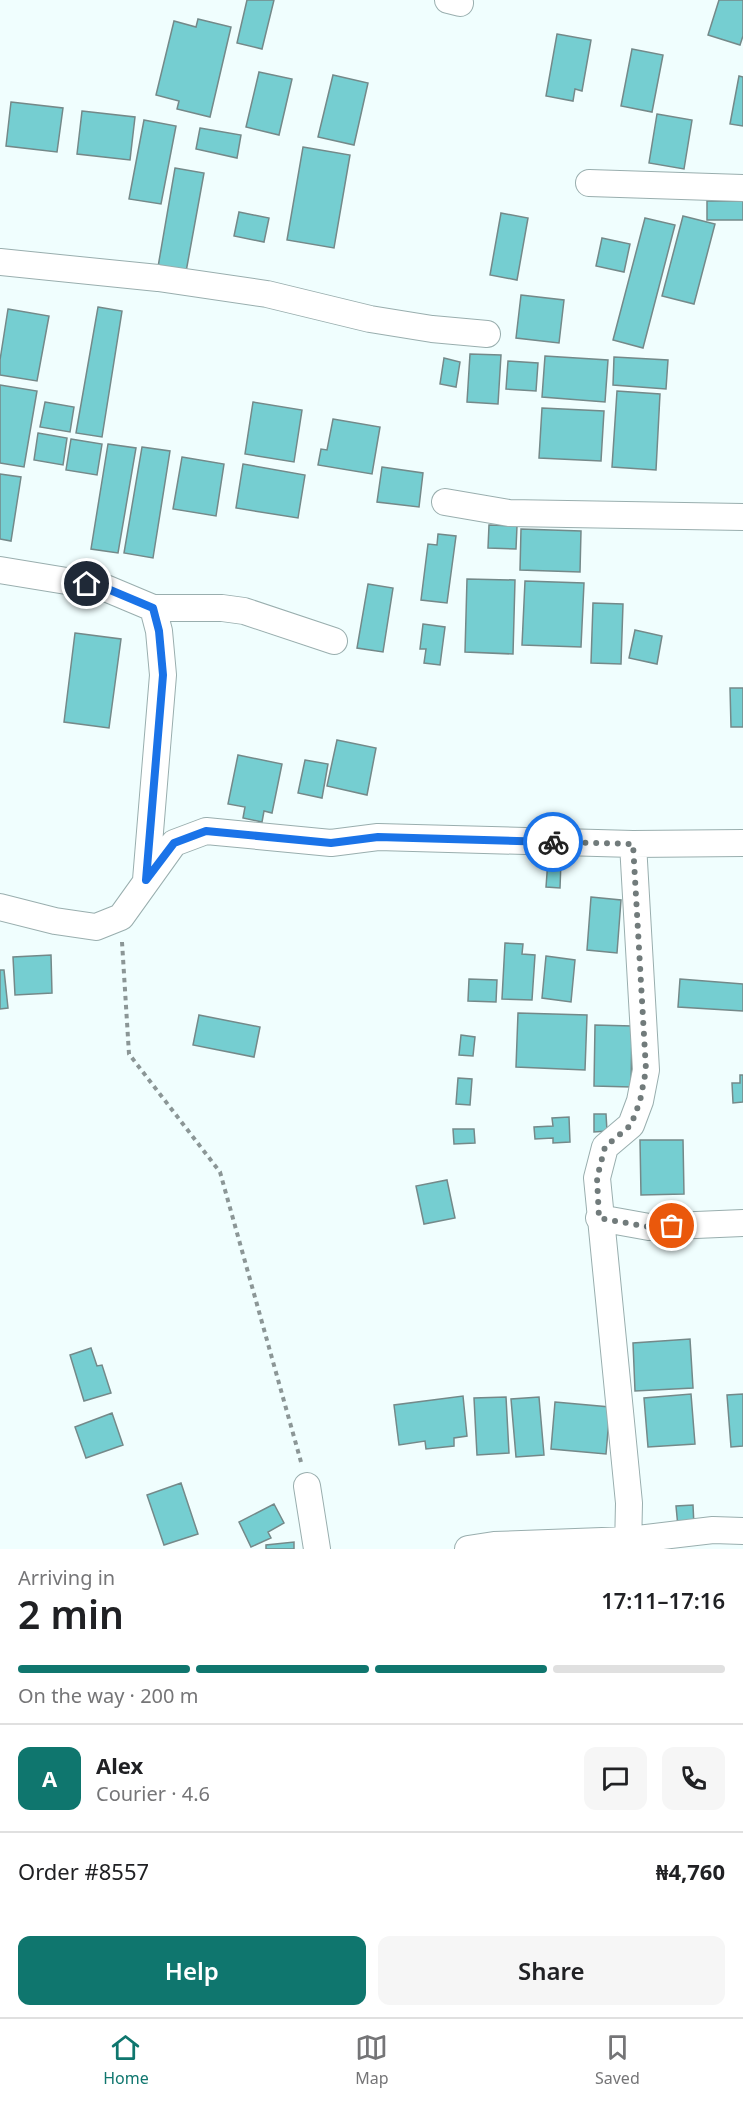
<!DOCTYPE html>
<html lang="en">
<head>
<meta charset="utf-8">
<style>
	body { margin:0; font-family:"Noto Sans",sans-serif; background:#f6f6f6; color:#202124; height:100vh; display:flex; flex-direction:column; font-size:22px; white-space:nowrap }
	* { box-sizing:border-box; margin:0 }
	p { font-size:20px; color:#757577 }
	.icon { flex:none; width:33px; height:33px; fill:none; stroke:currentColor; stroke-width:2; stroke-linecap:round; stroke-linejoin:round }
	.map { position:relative; height:1549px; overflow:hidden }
	.side { display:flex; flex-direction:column; background:#fff; flex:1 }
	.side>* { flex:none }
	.pin { position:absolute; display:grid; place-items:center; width:51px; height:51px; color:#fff; margin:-26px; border:3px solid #fff; border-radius:50%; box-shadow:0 2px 6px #0007 }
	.courier { position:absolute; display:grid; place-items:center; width:60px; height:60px; margin:-30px; border:4px solid #1a73e8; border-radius:50%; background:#fff; color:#222; box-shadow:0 2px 8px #0007 }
	.head em { font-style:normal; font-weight:600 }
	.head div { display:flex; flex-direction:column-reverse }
	.head { display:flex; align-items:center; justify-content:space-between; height:102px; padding:0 18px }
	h1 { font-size:39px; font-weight:600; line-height:45px }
	.bar { display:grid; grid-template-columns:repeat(4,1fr); gap:9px 6px; align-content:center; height:72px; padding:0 18px }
	.bar i { height:8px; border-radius:4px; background:#e0e0e0 }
	.bar .selected { background:#0f766e }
	.bar p { grid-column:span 4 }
	.line { display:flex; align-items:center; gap:15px; padding:0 18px; border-top:2px solid #e0e0e0 }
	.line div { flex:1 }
	.round { display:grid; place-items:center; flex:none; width:63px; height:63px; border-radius:12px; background:#f6f6f6 }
	.action { display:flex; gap:12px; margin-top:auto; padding:12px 18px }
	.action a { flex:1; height:69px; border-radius:12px; background:#0f766e; color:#fff; font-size:24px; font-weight:600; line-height:69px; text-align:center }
	.action a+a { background:#f6f6f6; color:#202124 }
	.tab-bar { display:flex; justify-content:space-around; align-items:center; height:84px; border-top:2px solid #e0e0e0; background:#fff; font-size:16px; color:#757577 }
	.tab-bar a { display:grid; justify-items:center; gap:3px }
	.tab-bar .selected { color:#0f766e }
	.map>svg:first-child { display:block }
</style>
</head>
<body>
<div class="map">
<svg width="743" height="1549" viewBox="0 0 743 1549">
	<rect width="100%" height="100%" fill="#f0fefe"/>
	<path fill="#75ced1" stroke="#748989" stroke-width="1.5" d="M247,0H274L262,49L237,43Z
		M719,0H743V36L740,45L708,35Z
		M198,19L231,27L210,117L177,109L179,101L156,95L174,21L196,27Z
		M557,34L591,40L582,91L575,89L573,101L546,96Z
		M632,49L663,55L652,112L621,106Z
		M259,72L292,79L279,135L246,127Z
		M333,75L368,83L354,145L318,137Z
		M739,76L743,77V126L730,124Z
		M11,102L63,108L57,152L6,146Z
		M82,111L135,117L130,160L77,154Z
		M657,114L692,120L684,169L649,163Z
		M144,120L176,126L161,204L129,199Z
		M200,128L241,135L237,158L196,149Z
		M303,147L350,155L334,248L287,240Z
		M175,168L204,173L186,272L158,267Z
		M707,201H743V220H707Z
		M239,212L269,218L264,242L234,236Z
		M501,213L528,218L517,280L490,275Z
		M683,216L715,224L694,304L662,296Z
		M645,218L675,225L643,348L613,340Z
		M602,238L630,244L624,272L596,266Z
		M521,295L564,300L559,343L516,338Z
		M98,307L122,311L102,437L76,433Z
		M8,309L49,316L37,381L0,375V360Z
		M470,354L501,355L498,404L467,402Z
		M545,356L608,360L605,402L542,397Z
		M614,357L668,360L666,389L613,385Z
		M444,358L460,362L456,387L440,384Z
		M508,361L538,363L536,391L506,389Z
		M0,385L37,391L24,467L0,463Z
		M617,391L660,394L656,470L612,467Z
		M45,402L74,407L70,432L40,427Z
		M253,402L302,410L294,462L245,454Z
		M542,408L604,411L601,461L539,458Z
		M333,419L380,427L372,474L318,465L321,449L327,450Z
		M38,433L67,438L63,465L34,460Z
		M71,439L102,444L97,475L66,470Z
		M108,444L136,448L118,553L91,549Z
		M142,447L170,451L153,558L124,553Z
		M182,457L224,464L216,516L173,509Z
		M243,464L305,475L298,518L236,508Z
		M382,467L423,473L419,507L377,502Z
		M0,474L21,477L11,541L0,539Z
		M489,525L517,526L516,549L488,548Z
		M521,529L581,531L580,572L520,570Z
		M438,534L456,536L447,603L421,600L428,544L437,545Z
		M467,579L515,580L513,654L465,652Z
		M525,581L584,583L581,647L522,645Z
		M368,584L393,588L383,652L357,648Z
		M593,603L623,604L621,664L591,663Z
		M423,624L445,627L440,665L424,663L426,649H420Z
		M635,630L662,636L657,664L629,658Z
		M75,633L121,639L109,728L64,722Z
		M730,688H743V727H731Z
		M337,740L376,748L367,795L327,786Z
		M238,755L282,764L272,813L264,811L262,822L243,818L245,807L228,804Z
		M305,760L328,764L322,798L298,793Z
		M548,860L561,861L560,888L546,887Z
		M591,897L621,900L617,953L587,950Z
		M505,943L523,944L522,954L535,955L532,1000L502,999Z
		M51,955L52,993L15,995L13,957Z
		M546,956L575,960L571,1002L542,998Z
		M0,970H4L8,1008L0,1009Z
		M469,979L497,980L496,1002L468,1001Z
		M680,979L743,984V1011L678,1007Z
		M518,1013L587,1015L585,1070L516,1067Z
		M199,1015L260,1027L254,1057L193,1045Z
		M595,1025L632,1026L631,1087L594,1086Z
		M461,1035L475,1037L473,1056L459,1055Z
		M740,1075H743V1102L733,1103L732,1083H740Z
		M458,1078L472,1079L470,1105L456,1104Z
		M594,1114H606L607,1131L594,1132Z
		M569,1117L570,1142L553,1143V1138L535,1139L534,1127L553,1126L552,1118Z
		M453,1129H474L475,1143L454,1144Z
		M640,1140H683L684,1194L641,1195Z
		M447,1180L455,1218L424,1224L416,1186Z
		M690,1339L693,1388L635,1391L633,1343Z
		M91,1348L97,1366L102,1365L111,1393L84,1401L70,1355Z
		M691,1394L695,1444L648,1447L644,1398Z
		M743,1394V1446L731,1447L727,1395Z
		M463,1396L467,1436L454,1438V1446L426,1449L425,1441L399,1445L394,1405Z
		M506,1397L509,1453L477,1455L474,1398Z
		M539,1397L544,1455L516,1457L511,1399Z
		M555,1402L610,1407L606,1454L551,1449Z
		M112,1413L123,1445L86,1458L75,1427Z
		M181,1483L198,1534L164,1545L147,1495Z
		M274,1504L284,1523L268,1532L271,1538L251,1547L239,1522Z
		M693,1505L694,1526L678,1527L676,1506Z
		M294,1542V1549H266V1545Z"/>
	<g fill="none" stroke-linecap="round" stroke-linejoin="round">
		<g stroke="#99aeae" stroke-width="28">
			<path id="minor" d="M448,0L460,3
				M589,183L743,188
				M0,262L158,278L267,294L370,319L432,329L487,334
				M445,502L509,513L743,517
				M0,570L103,587L153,608H222L244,611L334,641
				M146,880L163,675L159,631L153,608
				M0,907L55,921L96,927L121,917L174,843L206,831L331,843L378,837L633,844L743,843
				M599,1218L649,1227L743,1223
				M307,1486L317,1549
				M468,1549L494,1545L629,1540L713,1530L743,1531
				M628,1549L629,1503L597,1178L605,1147L631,1125L640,1101L646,1070L633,844"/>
		</g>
		<path stroke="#8b9696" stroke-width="4" stroke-dasharray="4.5 4.5" stroke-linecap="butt" d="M122,942L129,1054L220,1172L301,1462"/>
		<use href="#minor" stroke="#fff" stroke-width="26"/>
	</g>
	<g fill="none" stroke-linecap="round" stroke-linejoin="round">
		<path stroke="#717b7b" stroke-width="6" stroke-dasharray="0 10.8" d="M553,842L633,844L646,1070L640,1101L631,1125L605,1147L597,1178L599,1218L649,1227L672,1226"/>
		<path stroke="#1a73e8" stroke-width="8" d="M87,584L103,587L153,608L159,631L163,675L146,880L174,843L206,831L331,843L378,837L553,842"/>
	</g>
</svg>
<div class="pin" style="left:672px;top:1226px;background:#ea580c"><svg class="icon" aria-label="bag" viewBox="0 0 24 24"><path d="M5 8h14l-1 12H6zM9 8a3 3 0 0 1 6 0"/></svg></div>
<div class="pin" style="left:87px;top:584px;background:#1f2937"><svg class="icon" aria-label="home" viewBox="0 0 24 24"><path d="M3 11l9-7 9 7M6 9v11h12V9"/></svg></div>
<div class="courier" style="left:553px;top:842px"><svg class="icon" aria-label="bike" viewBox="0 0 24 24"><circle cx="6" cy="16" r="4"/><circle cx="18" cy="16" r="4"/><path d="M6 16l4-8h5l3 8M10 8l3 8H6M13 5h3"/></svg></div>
</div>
<section class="side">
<div class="head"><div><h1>2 min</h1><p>Arriving in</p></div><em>17:11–17:16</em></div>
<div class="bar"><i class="selected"></i><i class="selected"></i><i class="selected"></i><i></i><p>On the way · 200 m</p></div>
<div class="line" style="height:108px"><b class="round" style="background:#0f766e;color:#fff">A</b><div><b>Alex</b><p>Courier · 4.6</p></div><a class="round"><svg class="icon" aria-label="chat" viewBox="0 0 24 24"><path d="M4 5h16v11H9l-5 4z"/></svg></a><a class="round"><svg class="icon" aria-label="phone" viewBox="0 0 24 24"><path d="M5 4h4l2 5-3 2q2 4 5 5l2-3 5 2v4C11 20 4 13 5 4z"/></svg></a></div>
<div class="line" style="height:78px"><div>Order #8557</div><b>₦4,760</b></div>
<div class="action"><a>Help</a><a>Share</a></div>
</section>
<nav class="tab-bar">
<a class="selected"><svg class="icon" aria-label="home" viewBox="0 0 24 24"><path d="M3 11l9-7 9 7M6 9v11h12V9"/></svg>Home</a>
<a><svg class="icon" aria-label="map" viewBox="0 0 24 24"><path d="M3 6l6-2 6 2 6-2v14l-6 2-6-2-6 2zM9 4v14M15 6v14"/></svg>Map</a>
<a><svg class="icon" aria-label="saved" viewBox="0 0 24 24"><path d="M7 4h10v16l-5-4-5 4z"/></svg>Saved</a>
</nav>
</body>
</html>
